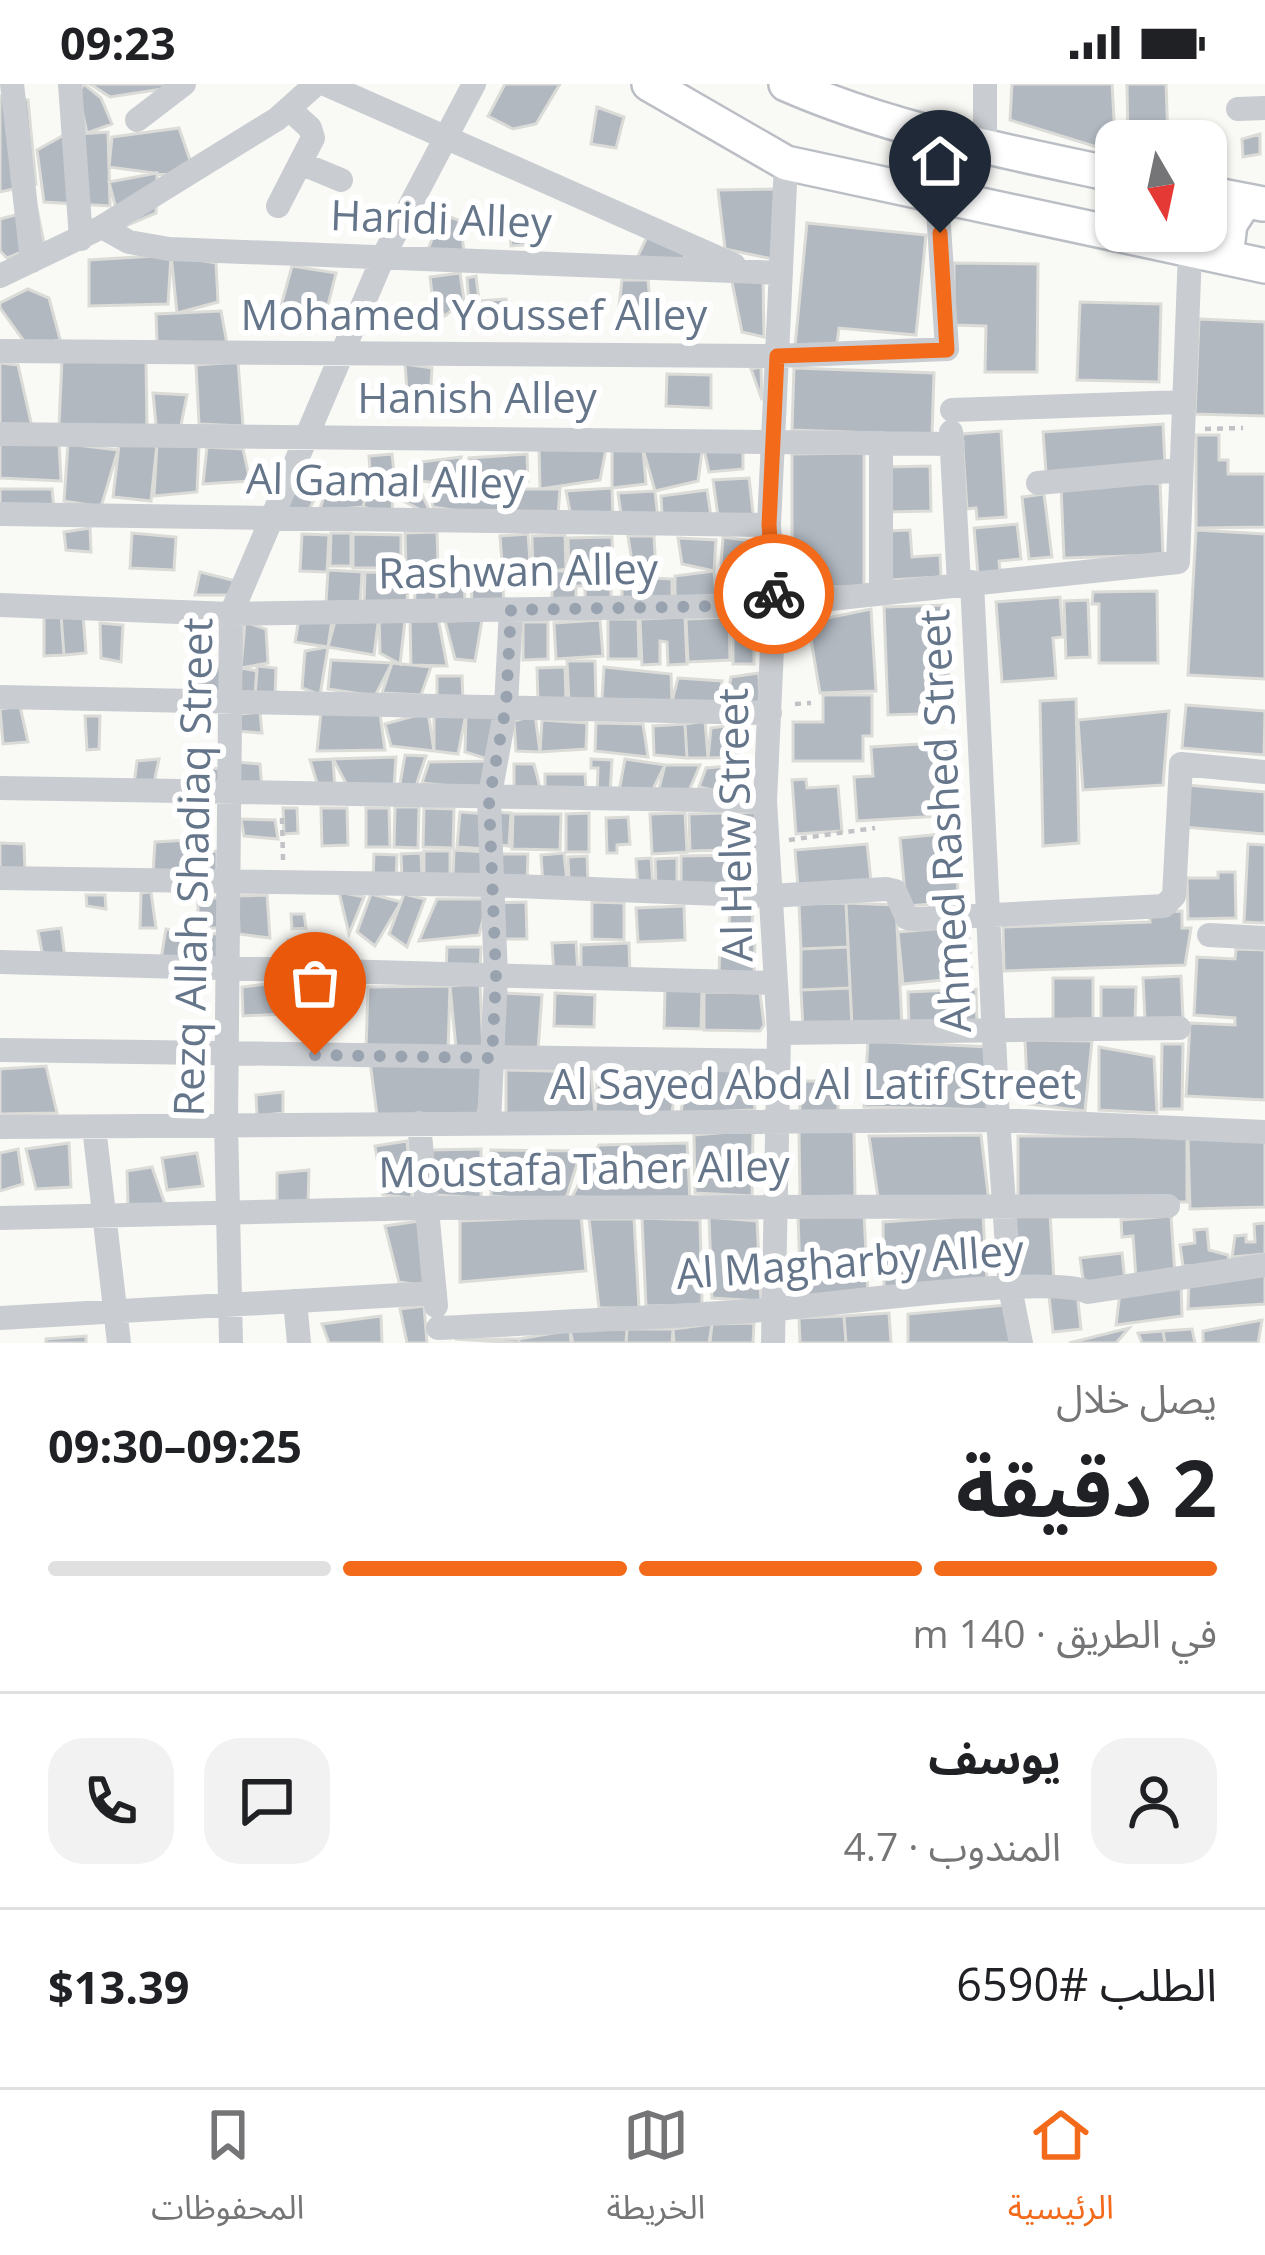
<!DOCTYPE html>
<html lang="ar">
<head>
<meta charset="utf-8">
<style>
	body { margin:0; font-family:"Open Sans","Noto Sans Arabic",sans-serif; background:#f2f2f2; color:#202124; direction:rtl; height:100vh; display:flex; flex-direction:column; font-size:45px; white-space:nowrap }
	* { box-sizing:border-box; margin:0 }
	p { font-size:39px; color:#757577 }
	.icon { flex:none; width:66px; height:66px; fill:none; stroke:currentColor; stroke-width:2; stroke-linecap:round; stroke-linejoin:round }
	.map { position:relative; height:1259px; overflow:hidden; direction:ltr }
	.side { display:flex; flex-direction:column; background:#fff; flex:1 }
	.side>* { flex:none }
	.needle { width:78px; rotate:171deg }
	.tools { position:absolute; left:1095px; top:36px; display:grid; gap:24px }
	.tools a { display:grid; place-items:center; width:132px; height:132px; border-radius:24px; background:#fff; box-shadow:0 3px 9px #0004; font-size:60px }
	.pin { position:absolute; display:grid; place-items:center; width:102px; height:102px; color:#fff; margin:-123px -51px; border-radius:50% 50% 50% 0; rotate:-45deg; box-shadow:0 0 12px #0007 }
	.pin .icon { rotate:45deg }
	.courier { position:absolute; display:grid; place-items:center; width:120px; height:120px; margin:-60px; border:9px solid #f46a1b; border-radius:50%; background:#fff; color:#222; box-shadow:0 3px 15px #0007 }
	.headline em { font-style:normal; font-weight:700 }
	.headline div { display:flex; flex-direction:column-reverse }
	.headline { display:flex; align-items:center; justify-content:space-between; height:204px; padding:0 48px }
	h1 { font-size:78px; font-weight:700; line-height:90px }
	.bar { display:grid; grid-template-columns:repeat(4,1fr); gap:18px 12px; align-content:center; height:144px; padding:0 48px }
	.bar i { height:15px; border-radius:9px; background:#e0e0e0 }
	.bar .selected { background:#f46a1b }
	.bar p { grid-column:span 4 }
	.line { display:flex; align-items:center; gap:30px; padding:0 48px; border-top:3px solid #e0e0e0 }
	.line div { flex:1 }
	.round { display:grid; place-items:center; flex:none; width:126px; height:126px; border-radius:36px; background:#f2f2f2 }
	.status { display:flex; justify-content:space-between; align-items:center; height:84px; padding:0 60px; background:#fff; direction:ltr }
	.status svg { height:33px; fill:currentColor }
	.dock { display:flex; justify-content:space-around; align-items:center; height:168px; border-top:3px solid #e0e0e0; background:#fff; font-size:33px; color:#757577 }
	.dock a { display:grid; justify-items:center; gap:6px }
	.dock .selected { color:#f46a1b }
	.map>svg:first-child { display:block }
</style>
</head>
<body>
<div class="status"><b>09:23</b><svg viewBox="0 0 49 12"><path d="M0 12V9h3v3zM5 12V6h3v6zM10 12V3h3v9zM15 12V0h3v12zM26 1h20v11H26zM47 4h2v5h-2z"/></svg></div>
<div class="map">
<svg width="1265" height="1259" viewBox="0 0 1265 1259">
	<rect width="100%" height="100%" fill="#f9f9f6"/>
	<path fill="#b1b8c0" stroke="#dbdbd8" stroke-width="3" d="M84,0L101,14L112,40L87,49L78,8Z
		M90,0H168L169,4L110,13Z
		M505,0H560L536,40L513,45L488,32Z
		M1012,0H1112L1116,69L1010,36Z
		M1127,0H1166L1168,57H1128Z
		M0,12L28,16L36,100L0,108Z
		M597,23L624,33L616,64L591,60Z
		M179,44L192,82L177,92L109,83L112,53Z
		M108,48L110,122L44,118L37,66L64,51Z
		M1260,50V70L1243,73L1242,55Z
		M157,89L156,129L121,144L109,98Z
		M776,105L777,176L725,165L718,106Z
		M37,125L44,159L7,174L0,167V135Z
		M442,130L461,137L464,170L425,173Z
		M509,137L534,142L537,160L511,162Z
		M807,139L926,151L916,251L839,244L836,266L795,262Z
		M647,153L685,170L684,178L636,176Z
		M171,171L168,220L89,222V176Z
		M171,171L216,179L218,218L177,229Z
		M954,179L1038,180L1037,288H985L986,242L954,241Z
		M292,182L336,189L327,225L281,222Z
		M460,189L464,216L445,232L433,218L430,193Z
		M476,192L479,217L506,215L510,229L470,234L467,194Z
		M731,193L763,196L764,253L742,248Z
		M622,196H648L651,231H618Z
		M28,205L49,214L60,255L31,267L0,224V219Z
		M1080,218L1161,220L1159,298L1077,296Z
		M221,227L227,260L157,258L156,230Z
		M1199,235L1265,238V332L1195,330Z
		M62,275L146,278L147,343L59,341Z
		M238,278L243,342L199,340L196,281Z
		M0,279L18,281L32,343H0Z
		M405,280L432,284L430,317L408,320Z
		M761,283L762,316L751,285Z
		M794,284L934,289L932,351L792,346Z
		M667,290L711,291V324L666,322Z
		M153,309L187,311L179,351L156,341Z
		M1163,340L1165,381L1046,388L1043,348Z
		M1001,347L1006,433L977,435L976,424L967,425L962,350Z
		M1196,351H1219V376H1228V390H1265V443L1196,444Z
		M642,354L646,400L612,404V364Z
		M0,356L59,358L61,397L0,394Z
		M68,360L118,366L101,423L64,417Z
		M157,360L199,362L197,408L154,412Z
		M157,360L151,417L113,413L119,361Z
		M703,361L743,362V385L709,388Z
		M703,361L698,397L655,407L643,365Z
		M207,363L243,365L250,397L203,400Z
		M539,365H606L600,396L540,405Z
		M864,369V503H792V370Z
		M392,370L395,398L371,400L369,372Z
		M527,370L528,397L466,400L469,374Z
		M461,373L454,401L413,396V379Z
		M930,382L931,427L886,428L885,383Z
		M749,394L754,437L718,432L713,396Z
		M505,397L502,434L433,423L430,403Z
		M323,398L309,426L284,428L292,403Z
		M1160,399L1163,471L1064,474L1061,402Z
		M368,402L393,403L392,432L363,423Z
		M368,402L363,423L319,427L327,404Z
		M419,404L432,432L394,412Z
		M612,404L613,433H571L566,407Z
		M0,405H52L54,425L0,421Z
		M503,405H560L558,431L507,429Z
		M707,406L711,432L662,431L661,412Z
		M655,407L658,435L621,430L618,409Z
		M1044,410L1052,473L1029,475L1022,413Z
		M1017,440L1021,475L999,477L1000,488L978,490L974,444Z
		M90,444L91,468L66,466L64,448Z
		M910,446L912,473L940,471L941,493L889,496L886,447Z
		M1196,446L1265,450V595L1188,591Z
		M437,448L438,485L406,486L405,449Z
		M132,449L176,453L174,486L130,484Z
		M331,449H351V482H330Z
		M302,450L329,451L327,488L300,487Z
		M353,450L401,451V484H353Z
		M528,450L531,491L503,492L500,452Z
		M565,451L566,485L533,491L532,452Z
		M628,452H654L656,487H643L632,478Z
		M612,453L613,484L569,486L568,454Z
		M723,453L752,457L757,480H721Z
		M678,454L716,456L714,487L682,480Z
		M328,486L362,488L360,522L326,519Z
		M435,487L437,517L415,519L414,488Z
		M447,487H464L465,521L437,522V506H448Z
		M552,487H611V517H585V502H576V518H552Z
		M714,487L716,511L675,514V492Z
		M200,488L236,497L229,511H195Z
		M365,488L408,489L407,522L364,521Z
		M502,488L504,522L472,523L471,490Z
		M642,494L643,517L622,518V495Z
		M651,494L672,495V515H651Z
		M750,496V510L729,511L728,497Z
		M1157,507L1158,579H1099V520H1092L1093,508Z
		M1060,513L1063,553L1053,554L1056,594L1002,598L996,518Z
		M1088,516L1090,573L1066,574L1064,517Z
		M946,521L950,629L888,631L884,523Z
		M871,525L876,607L820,609L808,538Z
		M406,528L400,580L380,569L379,532Z
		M300,529H333L328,563L295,558Z
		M83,530L86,569L64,571L61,531Z
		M61,531L64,571L44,572V534Z
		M379,532L374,571L328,563L335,537Z
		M685,533L687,580L668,581L667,558L660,557V580L642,581L640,535Z
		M729,533L730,576L688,578L686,535Z
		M410,534H438L447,582L411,581Z
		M608,535H638L639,575H608Z
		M482,536L475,577L455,575L445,537Z
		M600,536L603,572L556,575L554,539Z
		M733,537H754V580H733Z
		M245,538L266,545L268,579L241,584Z
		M523,538H548V575L523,576Z
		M100,539L123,541L121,578L101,574Z
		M328,563L320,611L302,604L305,567Z
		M331,576L392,579L375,612L328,605Z
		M567,577H595L596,618L569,619Z
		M392,579L431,583L421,611L382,609Z
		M257,582L276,584L275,614L255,612Z
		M225,583L223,610L192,611L197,585Z
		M565,583L566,617L538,618L537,584Z
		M604,583L671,590L672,617L602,615Z
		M241,584L257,587L255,612H239Z
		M759,589L760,622L726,619L731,593Z
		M437,592H462L463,616L437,617Z
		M678,594L722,597L719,619L672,617Z
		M823,611H872V652H863V677H793V638H823Z
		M1076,615L1079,759L1043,762L1040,617Z
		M1186,621L1265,627L1264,671L1182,664Z
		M20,622L28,658L3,660L0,625Z
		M1169,627L1163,701L1083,706L1078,636Z
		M260,628L262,649L235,647L229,631Z
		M321,628L380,630L385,666L317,667Z
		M428,628L434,667L391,662L385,640Z
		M502,629L494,677L465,668L466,630Z
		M466,630L458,670L434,667V633Z
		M535,631L540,668L516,667L514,637Z
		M85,632H100L99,665L87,666Z
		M542,636L587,639L586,665L540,668Z
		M705,637L708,674H687L685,640Z
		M596,639L643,640L648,673L595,667Z
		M685,640L687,674L654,671L653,642Z
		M740,640L738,673L708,674L711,644Z
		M952,658L957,731L857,737L854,693L873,692L871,663Z
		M405,671L426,672L415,705L400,700Z
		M396,673L394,703L347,701L333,675Z
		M159,675L153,704L133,708L137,677Z
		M333,675L335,705L318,702L310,676Z
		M591,675L612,676L610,710L597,709L598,684H591Z
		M625,675L665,681L652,707H619Z
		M494,677L488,706L422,699L429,678Z
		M237,678L260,680L262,705L235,706Z
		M514,680H534L541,707L514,708Z
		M202,681L222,686V704L201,701Z
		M665,681H700L688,709L658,708Z
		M741,681L731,710L699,703L706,684Z
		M545,690H585L586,706H545Z
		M806,695L807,704L838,702L842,747L796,750L792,696Z
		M1187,701L1265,708V750L1183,743Z
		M395,723H419L418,764L394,763Z
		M283,724H297L298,749L284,750Z
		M321,724H347L348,761L322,762Z
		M366,724H389L390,763H366Z
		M424,724L454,725L453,764L423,763Z
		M460,728L488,730L486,765L457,763Z
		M494,728L511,729L509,762L492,760Z
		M760,728L762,765L690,767L689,730Z
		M589,729V768H566V730Z
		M685,729L687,768L652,770L650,730Z
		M513,730H561L560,766L512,765Z
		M628,733L630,760L617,761V769H607L606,734Z
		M241,735L275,736L278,755L244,752Z
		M953,749L959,818L906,822L900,754Z
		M188,756L193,790L153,789L155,758Z
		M0,759L24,760L25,786L0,789Z
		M867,760L871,797L798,804L795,766Z
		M1248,760L1265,761V839L1244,838Z
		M454,766L486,768L485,796L453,794Z
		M217,767V789L193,790L200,769Z
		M424,767H450V796H424Z
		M421,769L422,795H402L401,770Z
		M564,769L567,798L543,800L541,771Z
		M374,770L397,771L396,796H373Z
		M496,770H528L527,799H496Z
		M744,771L745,800L681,801V772Z
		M587,772L588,796L569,797L568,773Z
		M651,774L653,802L638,803L636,775Z
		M677,774V800L656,801L655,775Z
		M1218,788H1235L1236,834L1188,835L1187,794H1218Z
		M151,808L156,844H140L141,809Z
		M339,808L364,813L349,850Z
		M371,810L401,818L375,862L357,848Z
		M404,810L425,815L407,863L389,850Z
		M86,811H105L106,825L87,822Z
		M267,811L270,854L239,850L238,812Z
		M198,814H218L219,844H198Z
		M437,815H488L479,851L419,857Z
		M526,818L527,855H498L497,819Z
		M592,818L624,819V856L592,855Z
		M730,819L753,820L752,842H729Z
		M846,819L896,821L902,944L852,942Z
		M846,819L848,863L801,865L799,820Z
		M684,822L685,856L638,858L636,824Z
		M1182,827V844H1191L1185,881L1004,887L1003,843L1150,838L1149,828Z
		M291,830H304L306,844L292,845Z
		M968,842L972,893L903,900L898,848Z
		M61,844L65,873L44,878L38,847Z
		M166,845L191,849L195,873L161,875Z
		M191,849L220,850L221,875L195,873Z
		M730,854L755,855L754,891L719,890L720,860H730Z
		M288,856H308V876H286Z
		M576,858L578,890L554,891L552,859Z
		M629,859L630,892L581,893V861Z
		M447,863H481L480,889L446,888Z
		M848,863L850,904L801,906V865Z
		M1236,865L1265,866V1016L1186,1012L1190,939L1235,941V934L1194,931L1197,873L1235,875Z
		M1181,892L1183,934L1145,936L1143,894Z
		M1053,894H1093V939H1053Z
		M283,898L284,930L243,932L242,903Z
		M324,899L323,936L309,932L306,901Z
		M480,899L483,967L456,964L450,902Z
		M450,902L448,967L366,966L368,903Z
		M1101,903H1136L1135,937L1101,936Z
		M850,904L852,942L803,944L801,906Z
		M976,905L977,941L909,944L908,908Z
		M665,906L702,907L701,945L664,944Z
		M704,908L760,909L764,941L760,947L704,946Z
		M505,909L542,911L538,966L502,963Z
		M555,909L595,911L594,943L554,942Z
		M1025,956L1092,957L1085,1027L1028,1020Z
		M868,957L989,963L995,1026L864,1023Z
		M1162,960H1183L1182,1025H1161Z
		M1099,963L1154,973L1157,1029L1099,1026Z
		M370,978L492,980L475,1039L377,1031Z
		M46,982L57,1029L0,1030V985Z
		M598,983H678L672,1029L595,1028Z
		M750,984L755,1026L681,1029L687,988Z
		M506,986L591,988L595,1028L506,1031Z
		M800,997H838V1028H800Z
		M283,1008V1029L257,1032L256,1011Z
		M753,1046L752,1112L695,1109L694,1051Z
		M854,1046L855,1112L800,1113L799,1047Z
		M981,1051L989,1118L878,1113L869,1052Z
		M1018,1052H1187V1118H1018Z
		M1265,1053V1123L1190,1125L1188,1055Z
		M407,1057L412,1114L383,1111L375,1062Z
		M69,1059L71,1103L36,1105L26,1065Z
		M687,1059L690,1116L572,1113L599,1061Z
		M18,1065L23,1100L0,1107V1069Z
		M481,1065V1114L436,1111L429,1066Z
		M491,1066L581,1067L565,1118L491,1112Z
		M197,1069L203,1102L167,1106L162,1074Z
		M152,1083L166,1123L128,1122L127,1087Z
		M309,1086L308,1119L277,1120V1089Z
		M864,1130L868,1210L801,1214L798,1133Z
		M1050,1130L1054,1197L1018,1198L1014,1131Z
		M983,1131L987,1197L884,1205L883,1138Z
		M581,1132L586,1187L460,1198V1137Z
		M1171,1132L1175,1191L1136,1194L1133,1152L1122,1153L1121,1136Z
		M709,1133L757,1137L761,1217L712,1214Z
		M642,1134L700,1136L702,1221L646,1222Z
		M589,1135H634L639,1224H599Z
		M419,1137L427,1202L399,1198L385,1142Z
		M1265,1139V1170L1232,1173L1235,1152L1246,1151V1158H1255L1254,1140Z
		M1207,1145L1209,1166L1228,1171L1229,1182H1183L1180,1161L1195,1159L1194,1146Z
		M1122,1169L1125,1197L1084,1202L1080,1174Z
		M1265,1189V1220L1188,1225L1189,1198Z
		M1181,1199L1182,1232L1116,1241L1120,1208Z
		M1077,1208L1081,1245L1053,1248L1049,1212Z
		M1006,1221L1013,1259H908V1230Z
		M424,1222L427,1259H407L400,1225Z
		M889,1229L891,1259H846L844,1232Z
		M381,1232L382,1259H329L322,1240Z
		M844,1232L846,1259H800L799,1234Z
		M1262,1236L1258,1259H1203V1247Z
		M754,1239L753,1259H710L712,1240Z
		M712,1240L709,1259H674L673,1245Z
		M1129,1244L1116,1259H1069Z
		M627,1245H673L672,1259H626Z
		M627,1245L626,1259H573L570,1246Z
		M1192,1245L1195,1259H1165L1163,1247Z
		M570,1246L571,1259H519V1255Z
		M1163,1247L1165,1259H1142L1138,1249Z
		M86,1252V1259H46V1255Z
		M455,1255H519V1259Z"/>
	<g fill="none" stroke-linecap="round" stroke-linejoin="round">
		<g stroke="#bbbfc5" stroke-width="38">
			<path id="secondary" d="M649,0L786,79L1265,182
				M786,0C891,46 1005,67 1116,91
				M1206,109L1263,120
				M1226,173L1230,140L1245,117"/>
		</g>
		<path stroke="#c0c2c5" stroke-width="4.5" stroke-dasharray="6 6" stroke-linecap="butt" d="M1205,345L1243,344
			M795,620L811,619
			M930,638L954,636
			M282,734L283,776
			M789,756L875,744"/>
		<path stroke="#c9ccd0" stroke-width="24" d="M12,0L32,177
			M70,0L81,155
			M325,0L734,181
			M1238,25L1265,24
			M137,36L184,0
			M985,63V0
			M300,79L341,96
			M278,122L313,54L310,44L289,25
			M102,143L129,158L169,165L781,189
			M0,192L102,143L277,35L316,0
			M0,267L777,272L947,265L937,111
			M952,326L1182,318
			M951,348L959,500
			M0,350L953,360
			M881,359V507
			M1038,399L1180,386
			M0,430L769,441
			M972,498L998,1036L1010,1204L1021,1259
			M0,521L231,530L774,521L1178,478L1190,168
			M0,613L770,629
			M0,704L765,717
			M0,794L489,801L770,812L886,805L895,807L907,834L917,835L1164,822L1174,812L1181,680L1265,688
			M1209,851L1265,854
			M0,878L776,899
			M779,949L1179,944
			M0,966L777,977
			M489,1038L496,893L489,716L506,622L511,526
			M419,1039L436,1222
			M0,1043L998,1036L1265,1048
			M94,1043L119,1259
			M0,1134L426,1124L1168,1122
			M295,1217L299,1259
			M0,1234L435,1209
			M438,1244C551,1238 665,1234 778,1225C834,1220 1051,1190 1088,1208L1265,1181
			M231,1259L226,1040L231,530L384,171L474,0
			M773,1259L779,949L765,717L774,521L769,441L786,79"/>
		<use href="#secondary" stroke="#fff" stroke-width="33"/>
	</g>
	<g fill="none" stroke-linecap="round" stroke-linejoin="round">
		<path stroke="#99a3b0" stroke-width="12" stroke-dasharray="0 21.6" d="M315,971L492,974L496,893L489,716L506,622L511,526L774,521V510"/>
		<path stroke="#f46a1b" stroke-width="15" d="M774,510L769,441L777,272L947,266L940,149"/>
	</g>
	<g text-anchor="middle" stroke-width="12" stroke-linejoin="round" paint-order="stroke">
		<g font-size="42" fill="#65758a" stroke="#fff">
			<text transform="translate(441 135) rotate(2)" y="15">Haridi Alley</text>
			<text x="474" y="246">Mohamed Youssef Alley</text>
			<text x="477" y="329">Hanish Alley</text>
			<text transform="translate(385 397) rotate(1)" y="15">Al Gamal Alley</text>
			<text transform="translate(518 487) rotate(-1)" y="15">Rashwan Alley</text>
			<text transform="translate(945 737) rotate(-93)" y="15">Ahmed Rashed Street</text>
			<text transform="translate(735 741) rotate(-91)" y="15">Al Helw Street</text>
			<text transform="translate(193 783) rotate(-89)" y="15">Rezq Allah Shadiaq Street</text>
			<text x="813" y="1015">Al Sayed Abd Al Latif Street</text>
			<text transform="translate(584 1085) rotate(-1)" y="15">Moustafa Taher Alley</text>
			<text transform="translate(850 1178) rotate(-4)" y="15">Al Magharby Alley</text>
		</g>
	</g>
</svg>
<div class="tools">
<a><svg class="needle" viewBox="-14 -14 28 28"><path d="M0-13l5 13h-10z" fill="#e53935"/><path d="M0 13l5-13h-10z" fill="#757577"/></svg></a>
</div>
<div class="pin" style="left:315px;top:971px;background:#ea580c"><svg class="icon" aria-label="bag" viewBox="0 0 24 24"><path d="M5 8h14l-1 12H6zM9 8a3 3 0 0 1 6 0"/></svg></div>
<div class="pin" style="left:940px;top:149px;background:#1f2937"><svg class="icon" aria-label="home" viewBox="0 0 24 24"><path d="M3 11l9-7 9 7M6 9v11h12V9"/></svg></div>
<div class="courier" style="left:774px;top:510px"><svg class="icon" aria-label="bike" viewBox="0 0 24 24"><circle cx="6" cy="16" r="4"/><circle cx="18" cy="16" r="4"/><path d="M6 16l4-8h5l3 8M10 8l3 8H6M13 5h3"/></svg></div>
</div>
<section class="side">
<div class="headline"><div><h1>2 دقيقة</h1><p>يصل خلال</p></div><em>09:25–09:30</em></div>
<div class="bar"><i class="selected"></i><i class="selected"></i><i class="selected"></i><i></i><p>في الطريق · 140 m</p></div>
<div class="line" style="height:216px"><a class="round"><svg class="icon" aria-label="person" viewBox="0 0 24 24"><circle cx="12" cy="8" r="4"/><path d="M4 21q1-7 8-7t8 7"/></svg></a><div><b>يوسف</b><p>المندوب · 4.7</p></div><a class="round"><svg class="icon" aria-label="chat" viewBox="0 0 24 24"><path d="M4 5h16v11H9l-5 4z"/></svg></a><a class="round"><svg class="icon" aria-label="phone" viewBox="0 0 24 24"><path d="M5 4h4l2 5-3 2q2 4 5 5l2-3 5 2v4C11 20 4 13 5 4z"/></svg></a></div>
<div class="line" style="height:156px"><div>الطلب #6590</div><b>$13.39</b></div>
</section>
<nav class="dock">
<a class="selected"><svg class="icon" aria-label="home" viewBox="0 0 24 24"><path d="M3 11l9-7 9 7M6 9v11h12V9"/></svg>الرئيسية</a>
<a><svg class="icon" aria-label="map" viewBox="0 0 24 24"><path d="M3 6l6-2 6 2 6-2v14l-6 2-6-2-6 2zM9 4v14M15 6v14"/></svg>الخريطة</a>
<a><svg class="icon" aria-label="saved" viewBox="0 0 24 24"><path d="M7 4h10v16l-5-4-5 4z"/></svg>المحفوظات</a>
</nav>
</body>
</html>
